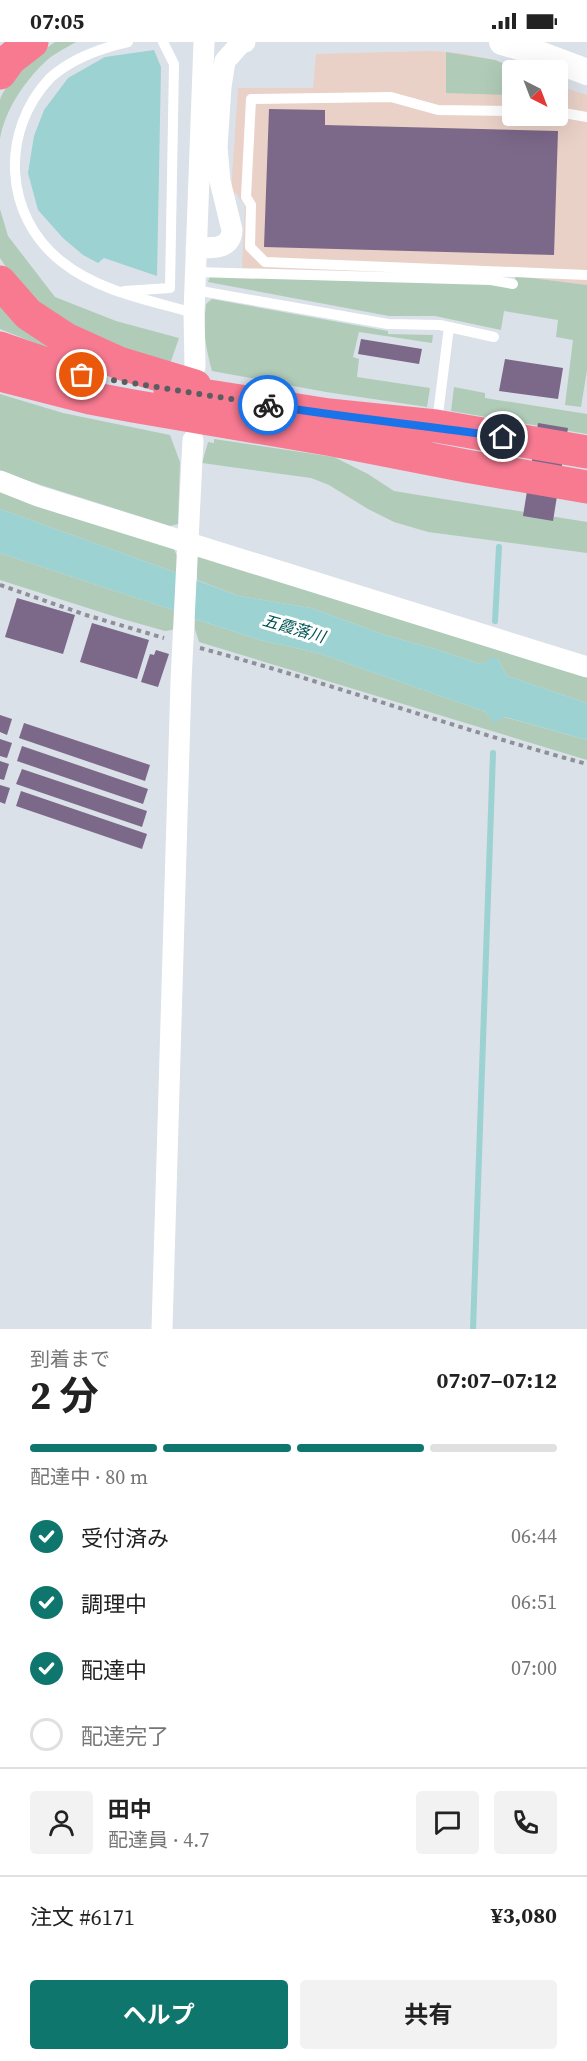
<!DOCTYPE html>
<html lang="ja">
<head>
<meta charset="utf-8">
<style>
	body { margin:0; font-family:"Source Serif 4","Noto Sans JP",serif; background:#f2f2f2; color:#222; height:100vh; display:flex; flex-direction:column; font-size:22px; white-space:nowrap }
	* { box-sizing:border-box; margin:0 }
	p { font-size:20px; color:#767676 }
	.icon { flex:none; width:33px; height:33px; fill:none; stroke:currentColor; stroke-width:2; stroke-linecap:round; stroke-linejoin:round }
	.map { position:relative; height:1287px; overflow:hidden }
	.panel { display:flex; flex-direction:column; background:#fff; flex:1 }
	.panel>* { flex:none }
	.needle { width:39px; rotate:138deg }
	.buttons { position:absolute; left:502px; top:18px; display:grid; gap:12px }
	.buttons a { display:grid; place-items:center; width:66px; height:66px; border-radius:6px; background:#fff; box-shadow:0 6px 24px #0002; font-size:30px }
	.pin { position:absolute; display:grid; place-items:center; width:51px; height:51px; color:#fff; margin:-26px; border:3px solid #fff; border-radius:50%; box-shadow:0 2px 6px #0007 }
	.courier { position:absolute; display:grid; place-items:center; width:60px; height:60px; margin:-30px; border:4px solid #1a73e8; border-radius:50%; background:#fff; color:#222; box-shadow:0 2px 8px #0007 }
	.summary em { font-style:normal; font-weight:700 }
	.summary div { display:flex; flex-direction:column-reverse }
	.summary { display:flex; align-items:center; justify-content:space-between; height:102px; padding:0 30px }
	h1 { font-size:39px; font-weight:700; line-height:45px }
	.bar { display:grid; grid-template-columns:repeat(4,1fr); gap:9px 6px; align-content:center; height:72px; padding:0 30px }
	.bar i { height:8px; border-radius:4px; background:#e0e0e0 }
	.bar .active { background:#0f766e }
	.bar p { grid-column:span 4 }
	.line { display:flex; align-items:center; gap:15px; padding:0 30px; border-top:2px solid #e0e0e0 }
	.line div { flex:1 }
	.round { display:grid; place-items:center; flex:none; width:63px; height:63px; border-radius:6px; background:#f2f2f2 }
	ol { padding:0 30px; list-style:none }
	li { display:flex; align-items:center; gap:18px; height:66px }
	li p { margin-inline-start:auto }
	li .icon { padding:6px; border-radius:50%; background:#0f766e; color:#fff; stroke-width:4 }
	li:last-child { color:#767676 }
	li i { width:33px; height:33px; border:3px solid #e0e0e0; border-radius:50% }
	.primary-button { display:flex; gap:12px; margin-top:auto; padding:12px 30px }
	.primary-button a { flex:1; height:69px; border-radius:6px; background:#0f766e; color:#fff; font-size:24px; font-weight:700; line-height:69px; text-align:center }
	.primary-button a+a { background:#f2f2f2; color:#222 }
	.status { display:flex; justify-content:space-between; align-items:center; height:42px; padding:0 30px; background:#fff; direction:ltr }
	.status svg { height:16px; fill:currentColor }
	.map>svg:first-child { display:block }
</style>
</head>
<body>
<div class="status"><b>07:05</b><svg viewBox="0 0 49 12"><path d="M0 12V9h3v3zM5 12V6h3v6zM10 12V3h3v9zM15 12V0h3v12zM26 1h20v11H26zM47 4h2v5h-2z"/></svg></div>
<div class="map">
<svg width="587" height="1287" viewBox="0 0 587 1287">
	<rect width="100%" height="100%" fill="#dbe1e8"/>
	<path fill="#e9d1c7" d="M430,9L459,11L495,18L519,28H513V74H558V44L587,53V243L516,234L242,226L245,164L236,151L231,150L238,46H313L316,12Z"/>
	<path fill="#b0ccb8" d="M55,0H76C66,6 53,12 45,20C24,40 5,68 0,97C0,85 0,70 0,58C3,43 41,9 55,0Z
		M446,10L495,18L519,28H513V53L446,51Z
		M0,167L8,194L55,255L116,279L179,296L170,322L104,301L41,265L14,237L0,216Z
		M210,234L499,242L512,246L516,234L587,243V328L581,365L565,363L573,298L556,295L558,278L504,269L501,288L435,274H389L208,240Z
		M212,257L388,289V292L433,293L432,301L359,290L353,315L359,317L357,335L430,346L427,365L326,350L212,329C205,303 203,289 206,262Z
		M0,260L63,312L0,287Z
		M454,345L485,351V356L587,372V392L451,369Z
		M0,352L63,371L170,393L180,420L178,482L170,484L0,430Z
		M214,397L334,415L368,432L394,449L587,480V511L428,490L394,480L368,467L329,443L311,436L202,421L208,400L214,401Z
		M0,446L172,502L177,514V531L0,467Z
		M0,511L176,569L175,585L172,588L165,589L119,576L0,538Z
		M200,514L587,635V661L507,634L498,617L481,622L442,609L385,593L311,566L239,554L197,538V515Z
		M195,577L260,598L318,611L486,670L494,680L504,675L587,698V718L199,600L195,587Z"/>
	<path fill="#9cd2d2" d="M154,8L161,25L157,234L104,216L98,221L83,213L63,196L38,168L28,131L34,94L44,68L68,36L105,15Z
		M0,467L177,531L176,569L0,511Z
		M193,537L239,554L311,566L385,593L442,609L481,622L493,615L498,617L507,634L587,661V698L505,675L494,681L486,670L318,611L260,598L192,576Z"/>
	<g fill="none" stroke-linecap="round" stroke-linejoin="round">
		<path stroke="#9cd2d2" stroke-width="6" d="M495,579L499,505
			M473,1287L493,711"/>
	</g>
	<path fill="#7c6889" d="M269,67L325,68V83L558,89L554,213L264,205Z
		M361,297L422,307L419,322L358,312Z
		M505,317L563,326L558,357L499,349Z
		M538,381L568,386L553,479L523,474Z
		M17,556L75,573L63,612L5,595Z
		M92,581L149,598L137,637L80,620Z
		M156,608L169,612L158,645L141,640L150,612L154,613Z
		M0,673L12,677L7,693L0,690Z
		M24,681L150,723L145,739L19,696Z
		M0,697L12,701L7,716L0,714Z
		M22,704L148,747L143,762L17,719Z
		M0,719L9,722L4,738L0,737Z
		M22,727L147,769L142,785L16,742Z
		M0,743L10,746L5,762L0,760Z
		M21,749L147,792L142,807L16,764Z"/>
	<g fill="none" stroke-linecap="round" stroke-linejoin="round">
		<path stroke="#8d9197" stroke-width="4" stroke-dasharray="4.5 4.5" stroke-linecap="butt" d="M0,543L86,573L164,596
			M200,606C330,641 457,687 587,722"/>
		<path stroke="#fff" stroke-width="10" d="M128,0C101,6 71,17 50,36C0,89 3,174 62,220C100,250 149,258 194,271
			M513,69L438,68L391,55L251,57L246,155L251,163L250,205L265,220L587,233
			M558,70L587,75
			M196,230L491,238L513,242
			M195,248L388,282L440,283L494,295
			M124,249L170,246L174,22L163,0
			M437,380L449,285"/>
		<path stroke="#fff" stroke-width="21" d="M196,206C212,206 231,208 232,188L220,139L217,105L221,45L225,19L241,1L245,0
			M195,325L194,271L204,0
			M0,439L38,454L587,625
			M162,1287L181,639L193,398"/>
		<path stroke="#fff" stroke-width="26" d="M502,0L526,7L587,30"/>
		<path stroke="#f77a91" stroke-width="33" d="M0,31L10,17L32,0
			M0,240L28,272L66,297L119,321L195,344
			M0,306L61,327
			M0,333L90,356L133,364L333,398L466,424L587,445
			M170,348L329,373L436,384L587,410"/>
	</g>
	<g fill="none" stroke-linecap="round" stroke-linejoin="round">
		<path stroke="#5a5e62" stroke-width="6" stroke-dasharray="0 10.8" d="M82,333L268,363"/>
		<path stroke="#1a73e8" stroke-width="8" d="M268,363C346,376 425,383 503,395"/>
	</g>
	<g text-anchor="middle" stroke-width="6" stroke-linejoin="round" paint-order="stroke">
		<g font-size="16" font-style="italic" fill="#015455" stroke="#fff">
			<text transform="translate(294 586) rotate(16)" y="6">五霞落川</text>
		</g>
	</g>
</svg>
<div class="buttons">
<a><svg class="needle" viewBox="-14 -14 28 28"><path d="M0-13l5 13h-10z" fill="#e53935"/><path d="M0 13l5-13h-10z" fill="#767676"/></svg></a>
</div>
<div class="pin" style="left:82px;top:333px;background:#ea580c"><svg class="icon" aria-label="bag" viewBox="0 0 24 24"><path d="M5 8h14l-1 12H6zM9 8a3 3 0 0 1 6 0"/></svg></div>
<div class="pin" style="left:503px;top:395px;background:#1f2937"><svg class="icon" aria-label="home" viewBox="0 0 24 24"><path d="M3 11l9-7 9 7M6 9v11h12V9"/></svg></div>
<div class="courier" style="left:268px;top:363px"><svg class="icon" aria-label="bike" viewBox="0 0 24 24"><circle cx="6" cy="16" r="4"/><circle cx="18" cy="16" r="4"/><path d="M6 16l4-8h5l3 8M10 8l3 8H6M13 5h3"/></svg></div>
</div>
<section class="panel">
<div class="summary"><div><h1>2 分</h1><p>到着まで</p></div><em>07:07–07:12</em></div>
<div class="bar"><i class="active"></i><i class="active"></i><i class="active"></i><i></i><p>配達中 · 80 m</p></div>
<ol>
<li><svg class="icon" aria-label="check" viewBox="0 0 24 24"><path d="M5 12l5 5 9-10"/></svg>受付済み<p>06:44</p></li>
<li><svg class="icon" aria-label="check" viewBox="0 0 24 24"><path d="M5 12l5 5 9-10"/></svg>調理中<p>06:51</p></li>
<li><svg class="icon" aria-label="check" viewBox="0 0 24 24"><path d="M5 12l5 5 9-10"/></svg>配達中<p>07:00</p></li>
<li><i></i>配達完了</li>
</ol>
<div class="line" style="height:108px"><a class="round"><svg class="icon" aria-label="person" viewBox="0 0 24 24"><circle cx="12" cy="8" r="4"/><path d="M4 21q1-7 8-7t8 7"/></svg></a><div><b>田中</b><p>配達員 · 4.7</p></div><a class="round"><svg class="icon" aria-label="chat" viewBox="0 0 24 24"><path d="M4 5h16v11H9l-5 4z"/></svg></a><a class="round"><svg class="icon" aria-label="phone" viewBox="0 0 24 24"><path d="M5 4h4l2 5-3 2q2 4 5 5l2-3 5 2v4C11 20 4 13 5 4z"/></svg></a></div>
<div class="line" style="height:78px"><div>注文 #6171</div><b>¥3,080</b></div>
<div class="primary-button"><a>ヘルプ</a><a>共有</a></div>
</section>
</body>
</html>
